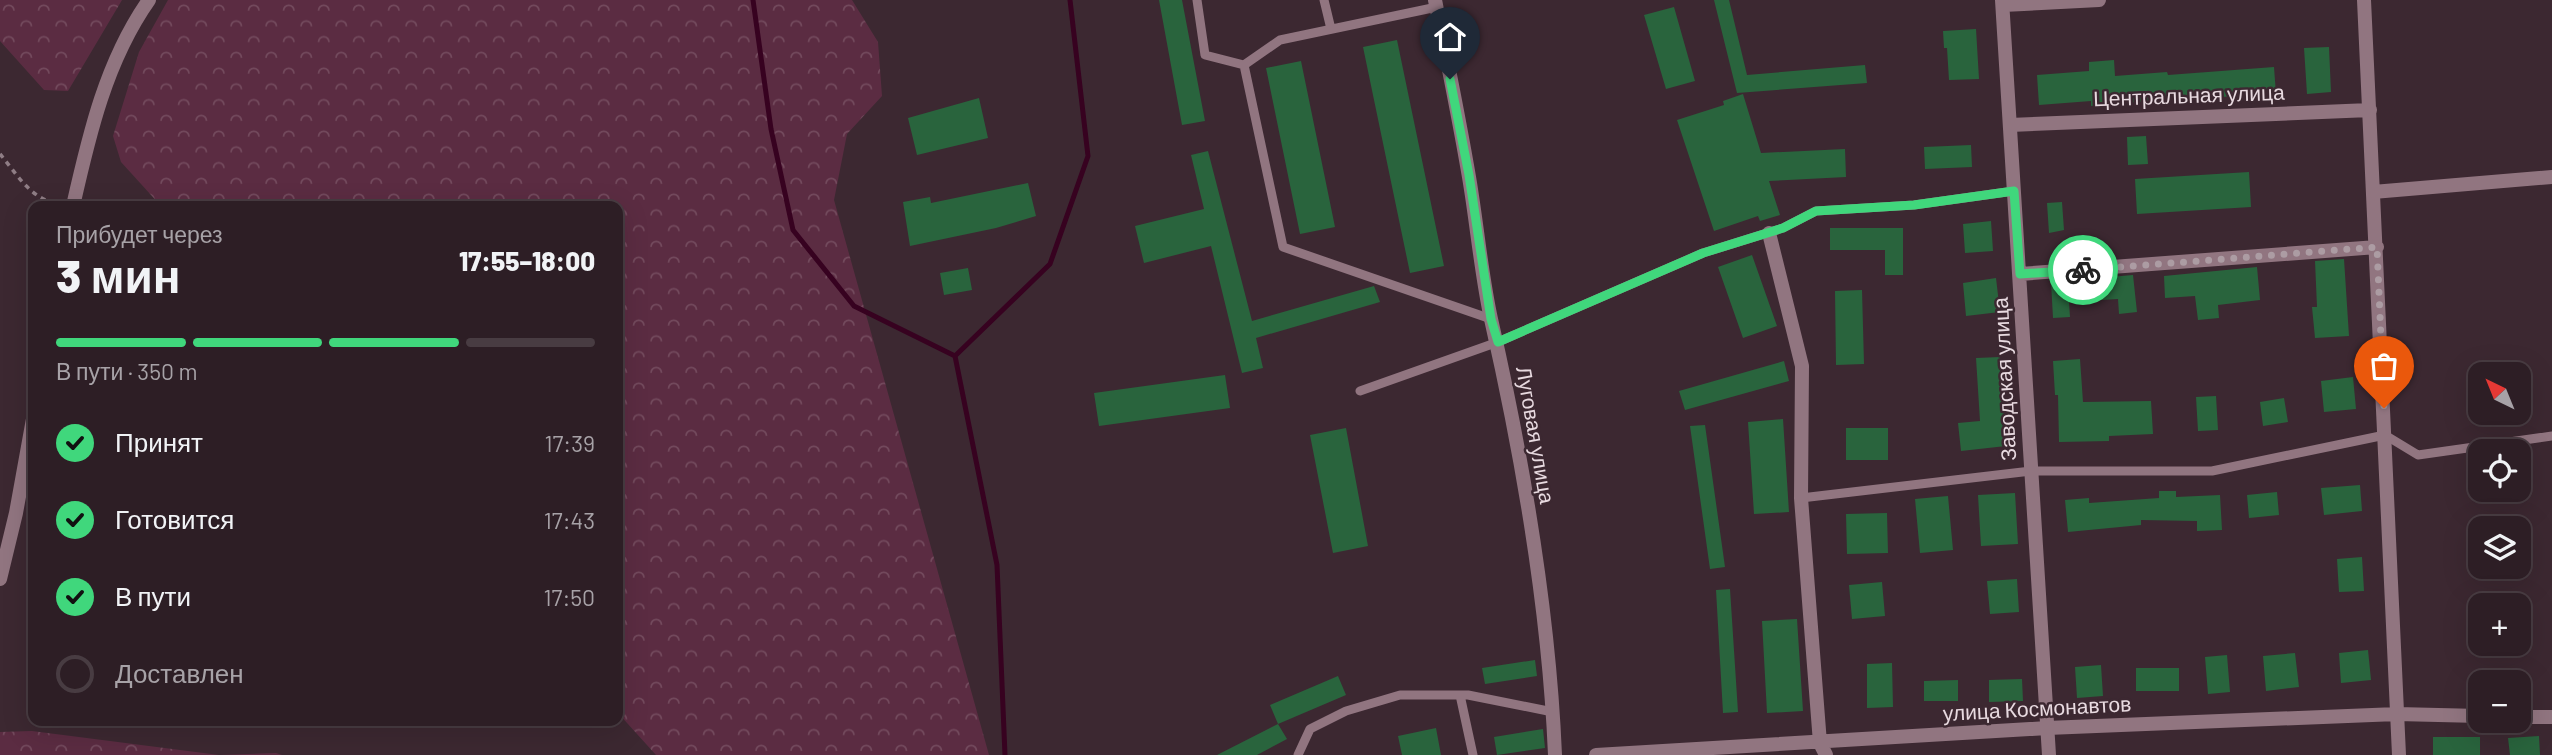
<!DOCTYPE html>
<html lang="ru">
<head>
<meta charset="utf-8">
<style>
	body { margin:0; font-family:Barlow,sans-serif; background:#392b32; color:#f1f3f6; height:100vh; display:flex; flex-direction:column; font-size:26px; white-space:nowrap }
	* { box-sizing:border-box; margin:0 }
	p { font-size:23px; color:#a7a2a7 }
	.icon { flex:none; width:38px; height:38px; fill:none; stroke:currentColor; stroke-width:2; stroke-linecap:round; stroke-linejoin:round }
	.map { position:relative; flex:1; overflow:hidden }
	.panel { position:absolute; left:28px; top:201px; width:595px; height:525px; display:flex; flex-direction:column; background:#2d1e25; border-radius:14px; box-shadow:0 7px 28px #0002,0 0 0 2px #483c42 }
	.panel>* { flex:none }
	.needle { width:46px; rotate:317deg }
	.buttons { position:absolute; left:2468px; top:362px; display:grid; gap:14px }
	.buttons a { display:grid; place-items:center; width:63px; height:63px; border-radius:14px; background:#2d1e25; box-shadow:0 7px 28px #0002,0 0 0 2px #483c42; font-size:35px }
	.pin { position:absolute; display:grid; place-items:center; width:60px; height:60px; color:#fff; margin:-72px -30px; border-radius:50% 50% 50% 0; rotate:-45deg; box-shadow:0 0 7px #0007 }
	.pin .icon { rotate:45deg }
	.courier { position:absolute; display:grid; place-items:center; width:70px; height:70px; margin:-35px; border:5px solid #40d77c; border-radius:50%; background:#fff; color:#222; box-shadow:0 2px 9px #0007 }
	.head em { font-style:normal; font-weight:800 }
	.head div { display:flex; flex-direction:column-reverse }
	.head { display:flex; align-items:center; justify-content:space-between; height:119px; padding:0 28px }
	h1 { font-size:46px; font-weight:800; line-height:52px }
	.bar { display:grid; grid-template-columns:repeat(4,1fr); gap:10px 7px; align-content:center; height:84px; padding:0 28px }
	.bar i { height:9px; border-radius:5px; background:#483c42 }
	.bar .on { background:#40d77c }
	.bar p { grid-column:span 4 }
	ol { padding:0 28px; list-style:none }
	li { display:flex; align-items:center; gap:21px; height:77px }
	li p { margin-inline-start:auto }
	li .icon { padding:7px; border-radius:50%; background:#40d77c; color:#111; stroke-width:4 }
	li:last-child { color:#a7a2a7 }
	li i { width:38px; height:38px; border:4px solid #483c42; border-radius:50% }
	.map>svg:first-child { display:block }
</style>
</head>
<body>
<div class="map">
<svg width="2552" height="755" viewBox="0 0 2552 755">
	<defs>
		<pattern id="forest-crowns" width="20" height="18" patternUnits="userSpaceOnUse" patternTransform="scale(1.75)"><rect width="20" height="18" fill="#5b2c42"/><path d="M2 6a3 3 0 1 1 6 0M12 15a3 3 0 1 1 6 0" fill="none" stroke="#734a5d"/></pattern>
	</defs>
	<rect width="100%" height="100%" fill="#3c2831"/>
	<path fill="url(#forest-crowns)" d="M0,0H122L68,91L44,90L0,41Z
		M168,0H852L878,42L882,96L847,134L834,200L989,755H656L618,713V206H161L121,162L113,136L139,52Z
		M32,731L219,755L276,753L282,755H0V732Z"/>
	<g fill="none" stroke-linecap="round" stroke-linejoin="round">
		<path stroke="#370220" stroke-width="5" d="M753,0L771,129L793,230L854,306L955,356
			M955,356L1050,264L1088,156L1070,0
			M955,356L997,565L1005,755"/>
	</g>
	<path fill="#29643d" d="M1159,0H1182L1205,121L1182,125Z
		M1714,0H1729L1747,75L1865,65L1867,83L1737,93Z
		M1674,7L1695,81L1666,89L1644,15Z
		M1976,29L1979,79L1949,80L1947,48H1944L1943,31Z
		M1397,40L1444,266L1410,273L1363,47Z
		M2329,47L2331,92L2307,94L2304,48Z
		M2114,60L2115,76L2167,72L2168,75L2274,67L2276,94L2235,98V96L2184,100V98L2091,106V101L2039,105L2037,75L2089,71V62Z
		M1301,61L1335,227L1300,234L1266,68Z
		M1743,94L1761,153L1845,149L1846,177L1769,181L1780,215L1760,221L1758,216L1714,231L1677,120L1724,105L1723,101Z
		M979,98L988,138L917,155L908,118Z
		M2146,136L2148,164L2128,165L2127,137Z
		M1971,145L1972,167L1925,169L1924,147Z
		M1208,151L1252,321L1374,286L1380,302L1256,338L1263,368L1242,373L1211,246L1144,263L1135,226L1204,209L1191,155Z
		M2249,172L2251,207L2137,214L2135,179Z
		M1028,183L1036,216L996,228L910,246L903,202L930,197L931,203Z
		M2062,202L2064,230L2049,233L2047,203Z
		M1991,221L1993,251L1965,253L1963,224Z
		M1830,228H1903V275H1885V250H1830Z
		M1752,255L1777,326L1743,338L1718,267Z
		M2344,259L2349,336L2315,338L2312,307H2317L2315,261Z
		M2257,267L2260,300L2218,305L2219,318L2198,320L2195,296L2165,298L2164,276Z
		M968,268L972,290L944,295L940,273Z
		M2133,275L2137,312L2119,314L2118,299L2069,302L2070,317L2053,318L2051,282Z
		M1996,278L2000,312L1966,316L1963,283Z
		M1862,290L1864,364L1836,365L1835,291Z
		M2000,357L2006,446L1961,451L1958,423L1980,421L1976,358Z
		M2080,359L2083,402L2151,401L2153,434L2109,436V441L2059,442L2058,395H2055L2053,361Z
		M1784,361L1789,381L1685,410L1679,391Z
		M1225,375L1230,408L1099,426L1094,393Z
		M2353,377L2356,409L2324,412L2321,381Z
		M2216,396L2218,430L2198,431L2196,397Z
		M2284,398L2288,422L2263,426L2260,402Z
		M1783,419L1789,512L1754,514L1748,422Z
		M1705,425L1725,567L1710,569L1690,426Z
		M1346,428L1368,546L1333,553L1310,435Z
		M1846,428H1888V460H1846Z
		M2360,485L2362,511L2324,515L2321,488Z
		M2159,491H2176V497L2220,495L2222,530L2197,531V521L2141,520V525L2068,532L2065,500L2089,498V503L2159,498Z
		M2277,492L2279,515L2249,518L2247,495Z
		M2015,493L2018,544L1981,546L1978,495Z
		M1948,496L1953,550L1920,553L1915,499Z
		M1887,513L1888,553L1847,554L1846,514Z
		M2362,557L2364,591L2339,592L2337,559Z
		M2017,579L2019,612L1990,614L1987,581Z
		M1882,582L1885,616L1852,619L1849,585Z
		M1730,589L1738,712L1723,713L1716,590Z
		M1797,619L1803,711L1767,713L1762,621Z
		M2368,650L2371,680L2341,683L2339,653Z
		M2295,653L2299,687L2266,691L2263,656Z
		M2227,655L2230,692L2208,694L2205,657Z
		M1535,660L1537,676L1485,684L1482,668Z
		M1892,663L1893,707L1867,708V664Z
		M2101,665L2103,696L2077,698L2075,667Z
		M2136,668H2179V691H2136Z
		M1338,676L1346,695L1278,724L1270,705Z
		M2022,679L2023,701L1989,702V680Z
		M1958,680V701H1924V681Z
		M1278,724L1287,739L1257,755H1217Z
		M1436,728L1441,755H1402L1398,736Z
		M1543,729L1545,748L1497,755L1494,737Z
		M2539,736L2540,755H2510L2508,738Z
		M2433,737H2480V755H2433Z"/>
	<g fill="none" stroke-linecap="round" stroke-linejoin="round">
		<path stroke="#8f7d85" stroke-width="3.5" stroke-dasharray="5 5" stroke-linecap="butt" d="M0,154C16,173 32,201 58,203"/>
		<path stroke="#917580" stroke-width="9" d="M1197,0L1205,55L1244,65
			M1324,0L1331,29
			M1437,7L1280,40L1244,65L1283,247L1491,319
			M1360,391L1498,342L1703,253L1783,228L1816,211L1914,205L2014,191
			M1801,498L2031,471H2212L2385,435L2418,455L2552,436
			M1460,695L1473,755
			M1298,755L1310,729L1346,711L1400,695H1468L1553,712"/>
		<path stroke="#917580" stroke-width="14" d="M1435,0C1447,59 1459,118 1469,177C1477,224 1481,273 1491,319C1523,460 1549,610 1555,755
			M2002,0L2049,755
			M2364,0L2399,755
			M2003,5L2099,0
			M2010,125L2370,110
			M2373,192L2552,177
			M73,206C89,135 106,61 149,0
			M1769,233L1802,366L1801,498L1820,743L1826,755
			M2020,274L2377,247
			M0,579L16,513L33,419
			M2518,717H2552
			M1596,755L2047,728L2397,714L2480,716"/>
	</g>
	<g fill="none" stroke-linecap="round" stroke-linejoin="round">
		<path stroke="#ac9ca3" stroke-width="7" stroke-dasharray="0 12.6" d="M2083,270L2377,247L2384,408"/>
		<path stroke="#40d77c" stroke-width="9" d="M1450,79L1469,175L1491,319L1498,342L1703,253L1783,228L1816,211L1914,205L2014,191L2020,274L2083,270"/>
	</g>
	<g text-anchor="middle" stroke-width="5" stroke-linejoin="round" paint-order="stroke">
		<g font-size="21" fill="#e8dae0" stroke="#3c2831">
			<text transform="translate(2189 96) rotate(-2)" y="7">Центральная улица</text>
			<text transform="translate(2005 379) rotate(-93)" y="7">Заводская улица</text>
			<text transform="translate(1535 435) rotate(80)" y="7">Луговая улица</text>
			<text transform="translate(2037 709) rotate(-3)" y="7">улица Космонавтов</text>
		</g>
	</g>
</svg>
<div class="buttons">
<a><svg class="needle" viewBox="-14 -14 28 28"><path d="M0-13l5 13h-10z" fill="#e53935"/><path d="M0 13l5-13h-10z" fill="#a7a2a7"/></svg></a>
<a><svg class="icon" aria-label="locate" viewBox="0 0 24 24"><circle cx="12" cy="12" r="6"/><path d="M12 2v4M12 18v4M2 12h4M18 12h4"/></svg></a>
<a><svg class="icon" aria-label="layers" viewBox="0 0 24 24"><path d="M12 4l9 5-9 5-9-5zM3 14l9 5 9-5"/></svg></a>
<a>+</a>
<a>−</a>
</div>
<div class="pin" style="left:2384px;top:408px;background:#ea580c"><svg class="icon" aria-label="bag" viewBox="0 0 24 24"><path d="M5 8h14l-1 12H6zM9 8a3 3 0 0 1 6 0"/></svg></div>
<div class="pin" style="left:1450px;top:79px;background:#1f2937"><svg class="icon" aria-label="home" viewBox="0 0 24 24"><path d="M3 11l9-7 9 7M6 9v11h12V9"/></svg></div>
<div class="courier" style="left:2083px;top:270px"><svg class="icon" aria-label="bike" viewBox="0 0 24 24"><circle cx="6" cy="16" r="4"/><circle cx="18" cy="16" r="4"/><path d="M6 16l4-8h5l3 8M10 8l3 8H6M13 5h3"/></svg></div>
<section class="panel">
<div class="head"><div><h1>3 мин</h1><p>Прибудет через</p></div><em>17:55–18:00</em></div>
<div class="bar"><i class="on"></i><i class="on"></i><i class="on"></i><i></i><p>В пути · 350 m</p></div>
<ol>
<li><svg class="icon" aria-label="check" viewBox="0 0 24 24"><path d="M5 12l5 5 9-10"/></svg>Принят<p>17:39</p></li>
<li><svg class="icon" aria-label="check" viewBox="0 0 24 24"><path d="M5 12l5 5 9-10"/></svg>Готовится<p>17:43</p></li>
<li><svg class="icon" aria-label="check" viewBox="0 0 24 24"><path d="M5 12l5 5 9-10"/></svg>В пути<p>17:50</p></li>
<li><i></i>Доставлен</li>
</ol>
</section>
</div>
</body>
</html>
